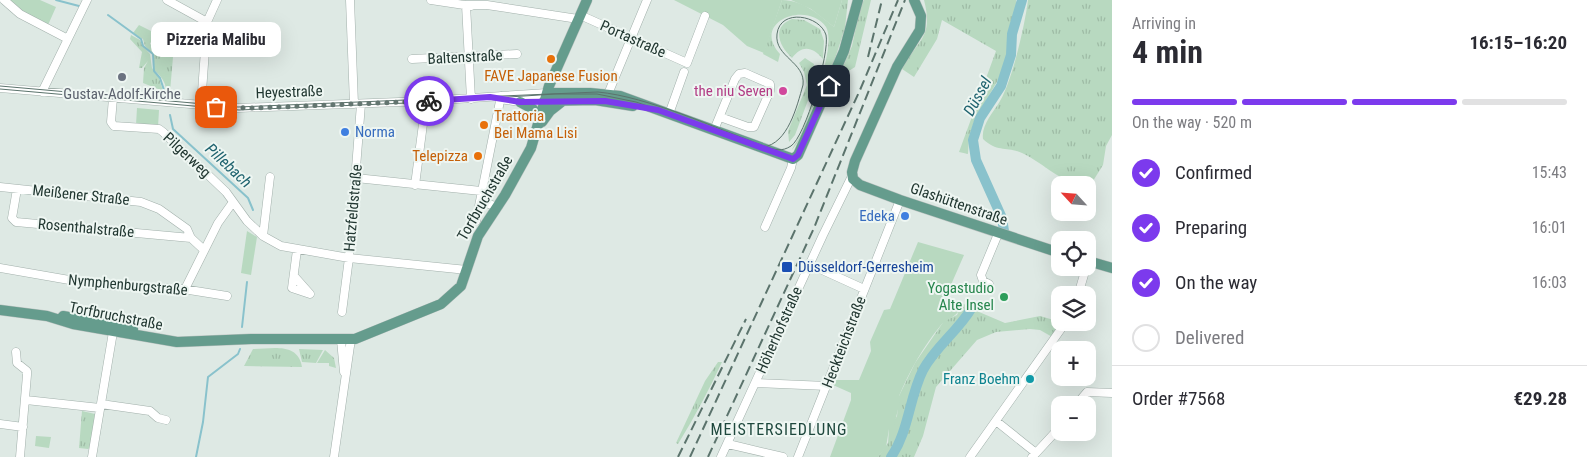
<!DOCTYPE html>
<html lang="en">
<head>
<meta charset="utf-8">
<style>
	body { margin:0; font-family:"Roboto Condensed",sans-serif; background:#f7f7f7; color:#2b2b33; height:100vh; display:flex; flex-direction:column; font-size:19px; white-space:nowrap }
	* { box-sizing:border-box; margin:0 }
	p { font-size:16px; color:#7c7c81 }
	.icon { flex:none; width:28px; height:28px; fill:none; stroke:currentColor; stroke-width:2; stroke-linecap:round; stroke-linejoin:round }
	.map { position:relative; flex:1; overflow:hidden }
	.drawer { display:flex; flex-direction:column; background:#fff; width:475px }
	.drawer>* { flex:none }
	.needle { width:32px; rotate:296deg }
	.buttons { position:absolute; left:1051px; top:176px; display:grid; gap:10px }
	.buttons a { display:grid; place-items:center; width:45px; height:45px; border-radius:10px; background:#fff; box-shadow:0 5px 20px #0002; font-size:25px }
	.pin { position:absolute; display:grid; place-items:center; width:42px; height:42px; color:#fff; margin:-21px; border-radius:10px; box-shadow:0 2px 8px #0006 }
	.courier { position:absolute; display:grid; place-items:center; width:50px; height:50px; margin:-25px; border:4px solid #7c3aed; border-radius:50%; background:#fff; color:#222; box-shadow:0 1px 6px #0007 }
	.bubble { position:absolute; height:35px; border-radius:10px; background:#fff; box-shadow:0 5px 20px #0002; font-size:16px; font-weight:700; line-height:35px; text-align:center }
	.headline em { font-style:normal; font-weight:700 }
	.headline div { display:flex; flex-direction:column-reverse }
	.headline { display:flex; align-items:center; justify-content:space-between; height:85px; padding:0 20px }
	h1 { font-size:32px; font-weight:700; line-height:38px }
	.bar { display:grid; grid-template-columns:repeat(4,1fr); gap:8px 5px; align-content:center; height:60px; padding:0 20px }
	.bar i { height:6px; border-radius:4px; background:#e1e1e2 }
	.bar .selected { background:#7c3aed }
	.bar p { grid-column:span 4 }
	.line { display:flex; align-items:center; gap:12px; padding:0 20px; border-top:1px solid #e1e1e2 }
	.line div { flex:1 }
	ol { padding:0 20px; list-style:none }
	li { display:flex; align-items:center; gap:15px; height:55px }
	li p { margin-inline-start:auto }
	li .icon { padding:5px; border-radius:50%; background:#7c3aed; color:#fff; stroke-width:4 }
	li:last-child { color:#7c7c81 }
	li i { width:28px; height:28px; border:2px solid #e1e1e2; border-radius:50% }
	main { display:flex; flex:1; min-height:0 }
	.map>svg:first-child { display:block }
</style>
</head>
<body>
<main>
<div class="map">
<svg width="1112" height="457" viewBox="0 0 1112 457">
	<defs>
		<pattern id="grass-tufts" width="24" height="20" patternUnits="userSpaceOnUse" patternTransform="scale(1.25)"><rect width="24" height="20" fill="#b8d9c0"/><path d="M3 7l-1-3M5 7V3M7 7l1-3M15 17l-1-3M17 17v-4M19 17l1-3" fill="none" stroke="#9ebba5"/></pattern>
	</defs>
	<rect width="100%" height="100%" fill="#dee9e4"/>
	<path fill="url(#grass-tufts)" d="M782,0C803,0 818,14 834,27L842,0H848L845,28L830,74L827,80H823L801,138L792,150C793,146 798,140 801,134C809,113 837,47 826,27C808,0 750,21 780,54L778,62L763,54Z
		M864,0H871L855,67L841,76L831,94L852,46L860,7Z
		M924,0H1016L1017,8L1008,31L1007,57L1001,75L975,119L969,137L968,154L959,152L996,51L942,20L937,39L914,77L902,69C917,39 934,39 924,0Z
		M1028,0H1112V135L1106,146L1103,165L1088,189V185C1062,185 1044,163 1022,153C1007,146 998,153 983,139C981,125 993,113 1000,101C1012,81 1025,25 1028,0Z
		M792,19L804,20L820,29L824,41L823,59C812,46 802,45 792,58C779,46 771,27 792,19Z
		M139,25L155,33L150,44L158,49L155,55L160,50L173,57L170,92H166C167,83 160,75 154,70L153,54L145,46L143,39L133,33Z
		M131,35L140,40L142,45L150,54L152,68L159,78L163,91L143,83L144,68L148,61L142,68H139L142,52L130,39Z
		M805,58L814,64L813,74H810L809,77L818,81L816,88L813,87L795,135L789,142L788,131L807,85L804,72L799,63Z
		M962,303L971,308C958,330 936,345 924,368C908,396 909,432 890,457H878L888,443L889,429L897,416L899,396L915,363L944,321L957,315Z
		M972,309L1005,323L1040,316L1064,323L1054,338L1040,330L1030,329L996,332L977,340L936,387L923,436L914,457H892C909,433 907,403 921,377C934,350 957,333 972,309Z
		M253,349C272,349 298,342 302,367L244,366Z
		M299,349L323,350L316,363L302,362Z
		M325,350L334,358L336,368L329,366V363H317Z
		M718,362H722C709,390 694,418 678,444L676,443L705,381Z
		M82,411L95,414L91,447L88,449L79,448Z"/>
	<path fill="#b8d9c0" d="M10,0H40L56,7L48,25L22,11Z
		M674,0H782L764,53L747,46L723,25Z
		M791,0H842L834,27L811,9Z
		M137,108L159,110L158,127L136,125Z
		M247,231L257,237L251,275L241,273Z
		M918,242L964,255L940,310L959,311C954,318 946,319 941,325C923,347 910,370 899,396L901,397L893,430L889,429L886,447L878,457H830L851,400V393L833,385L834,380H859L871,351L870,342L884,310L890,309Z
		M36,436L51,437L49,448L35,446Z"/>
	<g fill="none" stroke-linecap="round" stroke-linejoin="round">
		<path stroke="#89c2cc" stroke-width="2" d="M56,0L79,6
			M108,15L141,39L143,46L153,54L154,71L160,78L166,96
			M170,115L173,129L248,198L253,210
			M242,327L247,282
			M196,457L203,422L208,377L238,354L240,349"/>
		<path stroke="#89c2cc" stroke-width="10" d="M1004,231L1002,218L976,160L973,140L980,118L1001,86L1011,55L1012,34L1022,0
			M891,457C909,431 909,398 923,370C936,346 958,331 971,309"/>
		<g stroke="#a2b0ab" stroke-width="9">
			<path id="minor" d="M4,0L20,14L68,39
				M167,0L207,22
				M350,0L354,104
				M431,0L471,6
				M466,5H487L578,19
				M466,5L471,99
				M580,15L687,63L705,16
				M412,59L517,54
				M0,88L238,108L426,101L547,93
				M42,92L87,0
				M608,94L647,0
				M113,98L111,122L114,126L159,129L163,132L226,192L247,221L263,236L281,246L349,258L467,270
				M499,99L520,102L544,101
				M201,106L207,22L217,0
				M669,114L684,72
				M714,130L735,79L739,74L745,73L770,84V91L754,127H748L720,117
				M356,178L481,191
				M415,185L426,101
				M0,187L141,202L159,209L187,229L191,238L204,250
				M17,189L12,218L16,222L191,238
				M480,201L498,207
				M476,221L501,96
				M765,227L791,168L793,159
				M263,236L270,177
				M809,264L864,289
				M0,268L98,285L183,289L227,296
				M294,276L310,294L292,288L297,250
				M989,284L983,281L981,275L998,234
				M185,289L218,223L233,202
				M1078,295L1086,268
				M342,312L349,258L361,104
				M341,340L344,372
				M16,352L17,363L27,371V375L20,457
				M756,383L827,386
				M26,400L100,408
				M101,404L150,411L158,418L166,420
				M1076,405L1087,392L1112,393
				M996,421L1036,453L1032,457
				M0,424L23,427
				M728,444L783,457
				M1036,453L1060,427
				M92,457L113,332
				M334,457L351,339
				M721,457L823,235L852,176
				M798,457L900,200
				M970,457L1066,322"/>
		</g>
		<g stroke="#bcc3c1" stroke-width="11">
			<path id="major" d="M914,0L921,16L920,30L897,67L855,161L852,172L853,179L860,185L900,200L1060,253
				M547,93H590L620,96L793,159L798,155L844,51L858,0
				M544,101L595,100L633,106
				M520,102L533,109L539,124
				M542,122L550,111L564,100
				M1088,261L1112,268
				M0,310L47,316L73,324L177,342L251,339H355L441,304L461,286L478,236L505,195L531,148L549,86L587,0
				M63,316L133,329"/>
		</g>
		<use href="#minor" stroke="#fff" stroke-width="8"/>
		<use href="#major" stroke="#659c8d" stroke-width="10"/>
		<path stroke="#5b736c" stroke-width="1" d="M0,86L238,107L598,92C649,97 715,128 764,146H765C774,150 782,152 791,146C805,137 830,53 826,35C820,15 780,8 777,34C774,57 806,62 803,85C797,106 788,144 763,147L636,102L597,94H555L431,102L239,110L0,89"/>
		<path stroke="#5b736c" stroke-width="2" stroke-dasharray="10 5" stroke-linecap="butt" d="M868,57L882,0
			M678,457L746,319
			M690,457L860,90L898,0
			M708,457L814,228L905,0"/>
	</g>
	<g fill="none" stroke-linecap="round" stroke-linejoin="round">
		<path stroke="#637570" stroke-width="5" stroke-dasharray="0 9" d="M216,107L254,108L429,101"/>
		<path stroke="#7c3aed" stroke-width="6" d="M429,101L490,97L520,102L605,101L658,110L793,159L798,155L829,86"/>
	</g>
	<g fill="#e8710a" stroke="#eef6f2" stroke-width="2">
		<circle cx="551" cy="59" r="5"/>
		<circle cx="484" cy="125" r="5"/>
		<circle cx="478" cy="156" r="5"/>
	</g>
	<circle fill="#6b7280" stroke="#eef6f2" stroke-width="2" cx="122" cy="77" r="5"/>
	<circle fill="#d1479c" stroke="#eef6f2" stroke-width="2" cx="783" cy="91" r="5"/>
	<g fill="#3f7fe0" stroke="#eef6f2" stroke-width="2">
		<circle cx="345" cy="132" r="5"/>
		<circle cx="905" cy="216" r="5"/>
	</g>
	<rect fill="#1a4fb4" stroke="#eef6f2" stroke-width="2" x="781" y="261" width="12" height="12" rx="2.5"/>
	<circle fill="#2e9e5b" stroke="#eef6f2" stroke-width="2" cx="1004" cy="297" r="5"/>
	<circle fill="#0f9aa8" stroke="#eef6f2" stroke-width="2" cx="1030" cy="379" r="5"/>
	<g text-anchor="middle" stroke-width="4" stroke-linejoin="round" paint-order="stroke">
		<g font-size="15" fill="#213731" stroke="#eef6f2">
			<text transform="translate(633 39) rotate(24)" y="5">Portastraße</text>
			<text transform="translate(465 57) rotate(-3)" y="5">Baltenstraße</text>
			<text transform="translate(289 92) rotate(-2)" y="5">Heyestraße</text>
			<text transform="translate(187 155) rotate(43)" y="5">Pilgerweg</text>
			<text transform="translate(81 195) rotate(6)" y="5">Meißener Straße</text>
			<text transform="translate(485 198) rotate(-60)" y="5">Torfbruchstraße</text>
			<text transform="translate(959 204) rotate(19)" y="5">Glashüttenstraße</text>
			<text transform="translate(353 208) rotate(-85)" y="5">Hatzfeldstraße</text>
			<text transform="translate(86 228) rotate(5)" y="5">Rosenthalstraße</text>
			<text transform="translate(128 285) rotate(5)" y="5">Nymphenburgstraße</text>
			<text transform="translate(116 316) rotate(11)" y="5">Torfbruchstraße</text>
			<text transform="translate(779 330) rotate(-66)" y="5">Höherhofstraße</text>
			<text transform="translate(844 342) rotate(-69)" y="5">Heckteichstraße</text>
		</g>
		<g font-size="15" fill="#c56008" stroke="#eef6f2">
			<text x="551" y="81">FAVE Japanese Fusion</text>
			<text x="494" y="121" text-anchor="start">Trattoria<tspan x="494" dy="17">Bei Mama Lisi</tspan></text>
			<text x="468" y="161" text-anchor="end">Telepizza</text>
		</g>
		<g font-size="15" fill="#b23c85" stroke="#eef6f2" text-anchor="end">
			<text x="773" y="96">the niu Seven</text>
		</g>
		<g font-size="15" fill="#5b616d" stroke="#eef6f2">
			<text x="122" y="99">Gustav-Adolf-Kirche</text>
		</g>
		<g font-size="15" fill="#366cbe" stroke="#eef6f2" text-anchor="start">
			<text x="355" y="137">Norma</text>
			<text x="895" y="221" text-anchor="end">Edeka</text>
		</g>
		<g font-size="15" fill="#164399" stroke="#eef6f2" text-anchor="start">
			<text x="798" y="272">Düsseldorf-Gerresheim</text>
		</g>
		<g font-size="15" fill="#27864d" stroke="#eef6f2" text-anchor="end">
			<text x="994" y="293">Yogastudio<tspan x="994" dy="17">Alte Insel</tspan></text>
		</g>
		<g font-size="15" fill="#0d838f" stroke="#eef6f2" text-anchor="end">
			<text x="1020" y="384">Franz Boehm</text>
		</g>
		<g font-size="16" font-style="italic" fill="#1f636f" stroke="#eef6f2">
			<text transform="translate(977 96) rotate(-62)" y="6">Düssel</text>
			<text transform="translate(229 165) rotate(43)" y="6">Pillebach</text>
		</g>
		<g font-size="16" letter-spacing="1" fill="#1e483d" stroke="#eef6f2">
			<text x="779" y="435">MEISTERSIEDLUNG</text>
		</g>
	</g>
</svg>
<div class="buttons">
<a><svg class="needle" viewBox="-14 -14 28 28"><path d="M0-13l5 13h-10z" fill="#e53935"/><path d="M0 13l5-13h-10z" fill="#7c7c81"/></svg></a>
<a><svg class="icon" aria-label="locate" viewBox="0 0 24 24"><circle cx="12" cy="12" r="6"/><path d="M12 2v4M12 18v4M2 12h4M18 12h4"/></svg></a>
<a><svg class="icon" aria-label="layers" viewBox="0 0 24 24"><path d="M12 4l9 5-9 5-9-5zM3 14l9 5 9-5"/></svg></a>
<a>+</a>
<a>−</a>
</div>
<div class="pin" style="left:216px;top:107px;background:#ea580c"><svg class="icon" aria-label="bag" viewBox="0 0 24 24"><path d="M5 8h14l-1 12H6zM9 8a3 3 0 0 1 6 0"/></svg></div>
<div class="pin" style="left:829px;top:86px;background:#1f2937"><svg class="icon" aria-label="home" viewBox="0 0 24 24"><path d="M3 11l9-7 9 7M6 9v11h12V9"/></svg></div>
<div class="courier" style="left:429px;top:101px"><svg class="icon" aria-label="bike" viewBox="0 0 24 24"><circle cx="6" cy="16" r="4"/><circle cx="18" cy="16" r="4"/><path d="M6 16l4-8h5l3 8M10 8l3 8H6M13 5h3"/></svg></div>
<div class="bubble" style="left:151px;top:22px;width:130px">Pizzeria Malibu</div>
</div>
<section class="drawer">
<div class="headline"><div><h1>4 min</h1><p>Arriving in</p></div><em>16:15–16:20</em></div>
<div class="bar"><i class="selected"></i><i class="selected"></i><i class="selected"></i><i></i><p>On the way · 520 m</p></div>
<ol>
<li><svg class="icon" aria-label="check" viewBox="0 0 24 24"><path d="M5 12l5 5 9-10"/></svg>Confirmed<p>15:43</p></li>
<li><svg class="icon" aria-label="check" viewBox="0 0 24 24"><path d="M5 12l5 5 9-10"/></svg>Preparing<p>16:01</p></li>
<li><svg class="icon" aria-label="check" viewBox="0 0 24 24"><path d="M5 12l5 5 9-10"/></svg>On the way<p>16:03</p></li>
<li><i></i>Delivered</li>
</ol>
<div class="line" style="height:65px"><div>Order #7568</div><b>€29.28</b></div>
</section>
</main>
</body>
</html>
